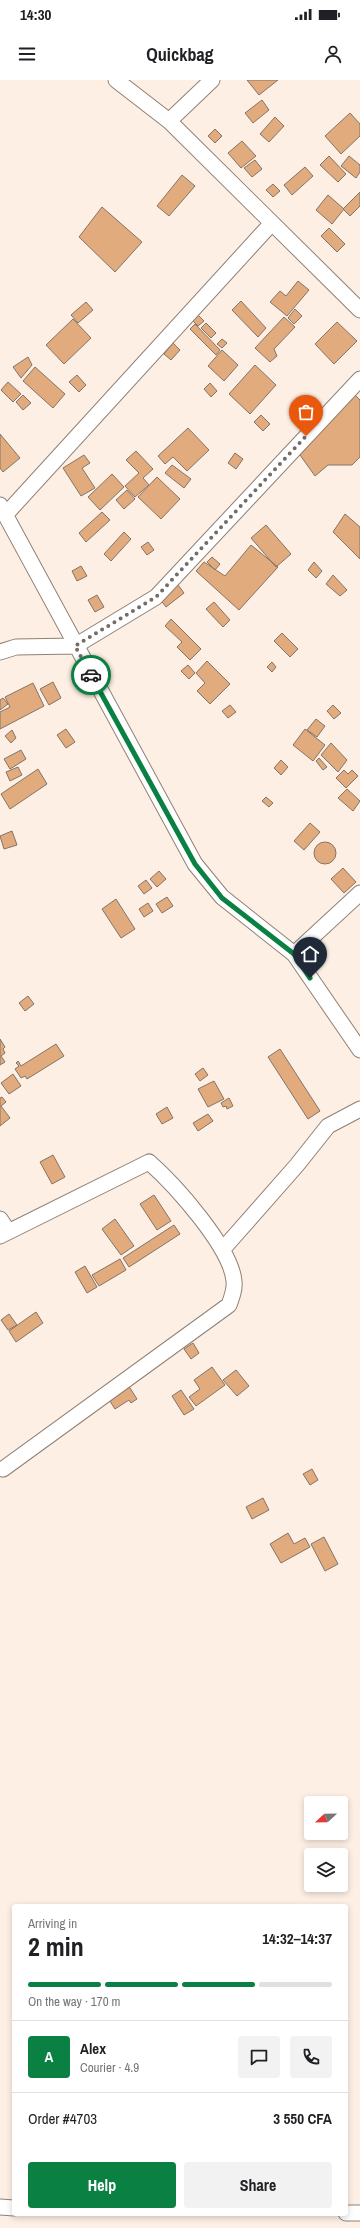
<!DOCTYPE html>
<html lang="en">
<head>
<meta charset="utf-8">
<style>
	body { margin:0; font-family:"Archivo Narrow",sans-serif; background:#f2f2f2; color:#202124; height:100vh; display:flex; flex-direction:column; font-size:15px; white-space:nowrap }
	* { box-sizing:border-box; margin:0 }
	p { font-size:13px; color:#757577 }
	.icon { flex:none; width:22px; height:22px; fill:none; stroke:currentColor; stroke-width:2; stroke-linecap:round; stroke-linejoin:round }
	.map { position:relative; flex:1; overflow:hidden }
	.drawer { position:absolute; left:12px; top:1824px; width:336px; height:312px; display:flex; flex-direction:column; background:#fff; border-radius:4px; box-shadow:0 2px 6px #0003 }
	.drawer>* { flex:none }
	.needle { width:26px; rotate:248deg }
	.buttons { position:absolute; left:304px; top:1716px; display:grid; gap:8px }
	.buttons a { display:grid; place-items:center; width:44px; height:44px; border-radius:4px; background:#fff; box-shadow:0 2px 6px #0003; font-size:20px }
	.pin { position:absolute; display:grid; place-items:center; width:34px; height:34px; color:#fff; margin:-41px -17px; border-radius:50% 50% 50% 0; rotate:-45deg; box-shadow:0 0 4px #0007 }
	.pin .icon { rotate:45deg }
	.courier { position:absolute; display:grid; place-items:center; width:40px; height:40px; margin:-20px; border:3px solid #0b8043; border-radius:50%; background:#fff; color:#222; box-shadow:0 1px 5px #0007 }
	.head em { font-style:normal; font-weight:800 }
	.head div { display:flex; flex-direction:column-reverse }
	.head { display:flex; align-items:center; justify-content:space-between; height:68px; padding:0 16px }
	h1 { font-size:26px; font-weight:800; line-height:30px }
	.bar { display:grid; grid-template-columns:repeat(4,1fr); gap:6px 4px; align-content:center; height:48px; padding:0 16px }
	.bar i { height:5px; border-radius:3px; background:#e0e0e0 }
	.bar .current { background:#0b8043 }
	.bar p { grid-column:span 4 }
	.line { display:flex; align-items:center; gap:10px; padding:0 16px; border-top:1px solid #e0e0e0 }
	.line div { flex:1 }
	.round { display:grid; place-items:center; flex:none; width:42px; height:42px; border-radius:4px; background:#f2f2f2 }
	.primary-button { display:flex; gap:8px; margin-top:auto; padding:8px 16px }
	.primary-button a { flex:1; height:46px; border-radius:4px; background:#0b8043; color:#fff; font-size:16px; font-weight:800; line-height:46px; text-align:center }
	.primary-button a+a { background:#f2f2f2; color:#202124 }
	.status { display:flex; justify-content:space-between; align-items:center; height:28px; padding:0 20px; background:#fff; direction:ltr }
	.status svg { height:11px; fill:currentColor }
	header { display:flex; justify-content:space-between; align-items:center; height:52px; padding:0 16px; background:#fff; font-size:18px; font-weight:800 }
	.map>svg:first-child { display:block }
</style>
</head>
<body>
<div class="status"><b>14:30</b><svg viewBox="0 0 49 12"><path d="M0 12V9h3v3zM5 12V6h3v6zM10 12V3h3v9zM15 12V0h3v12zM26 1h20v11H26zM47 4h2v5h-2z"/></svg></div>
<header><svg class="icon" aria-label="menu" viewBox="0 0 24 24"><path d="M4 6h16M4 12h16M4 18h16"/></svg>Quickbag<svg class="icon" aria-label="person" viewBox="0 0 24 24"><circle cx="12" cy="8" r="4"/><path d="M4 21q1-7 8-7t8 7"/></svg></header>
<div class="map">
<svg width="360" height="2148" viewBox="0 0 360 2148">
	<rect width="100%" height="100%" fill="#fdefe4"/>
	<path fill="#e2ab7d" stroke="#837468" d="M247,0H278L259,15Z
		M262,20L269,30L253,43L245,33Z
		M350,33L360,44V56L341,74L325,56Z
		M275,37L284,46L269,62L260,54Z
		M215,49L222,56L215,63L208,56Z
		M242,61L256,76L241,88L228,73Z
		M329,76L346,94L338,102L320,85Z
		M349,76L360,85V92L356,98L341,86Z
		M255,80L262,89L252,97L244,88Z
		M305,87L313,96L292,115L284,105Z
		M182,95L195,106L169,136L157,126Z
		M273,104L280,111L273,117L266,110Z
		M360,112V126L350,136L343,129Z
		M328,115L344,129L332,144L316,130Z
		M102,127L142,162L115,192L79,157Z
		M329,148L345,164L337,172L321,156Z
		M298,201L309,210L287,236L270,222L280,211L286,216Z
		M241,221L266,248L258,257L232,230Z
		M86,222L93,230L78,243L71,235Z
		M295,229L302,236L294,244L288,238Z
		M196,233L204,241L198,246L190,238Z
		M284,237L295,247L274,269L277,276L270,282L255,268Z
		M73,239L91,258L64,284L46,265Z
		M337,242L357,261L334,284L315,264Z
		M206,243L216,253L211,258L201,248Z
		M195,244L220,270L216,275L190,249Z
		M222,259L227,263L222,268L217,264Z
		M173,263L180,270L171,280L164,274Z
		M222,270L238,285L224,301L208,286Z
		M28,277L32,285L21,298L13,287Z
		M255,285L276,305L250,334L229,314Z
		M35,287L65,314L53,328L23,301Z
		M77,295L86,305L79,312L69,302Z
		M8,302L21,314L13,322L1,310Z
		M210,303L217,311L211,317L204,309Z
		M354,314L360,320V377L352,385H328L315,396L300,375Z
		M23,315L31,323L23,330L16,322Z
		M261,335L270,344L263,351L254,342Z
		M188,348L209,370L187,391L173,377L165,384L158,376Z
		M0,354L20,378L3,392L0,388Z
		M136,371L153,389L143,398L149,405L135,417L125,406L139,393L126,380Z
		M235,373L243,379L236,389L228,383Z
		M84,375L90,383L82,388L95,408L81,416L63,388Z
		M172,385L191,399L184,408L165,393Z
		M112,394L124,407L100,430L88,417Z
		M157,397L180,419L161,439L138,417Z
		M127,410L135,419L124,429L116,420Z
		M102,432L110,440L86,462L79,453Z
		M345,434L360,447V479L333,452Z
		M266,445L291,474L276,487L251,458Z
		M124,452L131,459L111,481L104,474Z
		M148,462L154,470L147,475L141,467Z
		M251,465L278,487L239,530L196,491L204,482L225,496Z
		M212,477L220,484L215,490L207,482Z
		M314,482L322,491L316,498L308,490Z
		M81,486L87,496L77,501L72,491Z
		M333,495L347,510L340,516L326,504Z
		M178,505L184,513L166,527L160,519Z
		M97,515L104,527L95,532L88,520Z
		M214,522L230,540L223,547L206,529Z
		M171,539L201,569L190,580L177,567L182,562L165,546Z
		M282,553L298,569L290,577L274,561Z
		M207,581L230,604L210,624L197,611L205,603L196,593Z
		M272,582L276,587L272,592L267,587Z
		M188,585L195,593L189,599L181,591Z
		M53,602L61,618L49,625L40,609Z
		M33,603L44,626L0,649V632L10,627L5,617Z
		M3,618L8,624L0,630V620Z
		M230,625L236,632L228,638L222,631Z
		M333,625L341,633L334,639L327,631Z
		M316,639L325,646L317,657L307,650Z
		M66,649L75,662L66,668L57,655Z
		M305,649L325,665L313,681L293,665Z
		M12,650L16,658L11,663L5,656Z
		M331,663L347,680L338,692L321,675Z
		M21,670L26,679L10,689L4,679Z
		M319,678L327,687L323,690L316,681Z
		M281,680L288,687L281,695L274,688Z
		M18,687L22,695L10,701L6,692Z
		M38,689L47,704L10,729L1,714Z
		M344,690L348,694L352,690L358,696L346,708L336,698Z
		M347,709L360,721L353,731L338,718Z
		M266,717L273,723L269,727L262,721Z
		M310,743L320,752L304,770L294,761Z
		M12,751L17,765L4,769L0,756Z
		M314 773a11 11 0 1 1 22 0a11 11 0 1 1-22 0Z
		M343,788L356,802L344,813L331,799Z
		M159,791L166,799L157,807L150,799Z
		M146,800L152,808L144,814L138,806Z
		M167,817L173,826L162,833L156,824Z
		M116,819L135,849L121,858L102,829Z
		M148,823L153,831L144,837L139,829Z
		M28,916L34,924L25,931L19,923Z
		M0,959L5,967L3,969L5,973L1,976L5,982L0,985Z
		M56,964L64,976L27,999L25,996L21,998L15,989L19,986L16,983L18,981L21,986Z
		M280,969L320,1031L308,1039L268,977Z
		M203,988L208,995L200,1001L195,994Z
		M13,994L21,1006L9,1014L1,1003Z
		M214,1001L224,1019L208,1027L198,1009Z
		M2,1017L6,1022L1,1026L10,1038L0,1046V1018Z
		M229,1018L233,1026L227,1029L226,1026L223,1027L221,1023Z
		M167,1027L173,1038L162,1044L156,1034Z
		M208,1034L213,1041L198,1051L193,1043Z
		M53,1075L65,1097L52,1104L40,1082Z
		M154,1115L171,1141L157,1150L140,1124Z
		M115,1139L134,1166L121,1175L102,1149Z
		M174,1145L180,1154L129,1187L123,1178Z
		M120,1179L126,1190L99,1206L92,1195Z
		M85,1186L97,1207L87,1213L75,1192Z
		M36,1232L43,1243L16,1262L9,1251Z
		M9,1234L17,1245L8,1250L1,1240Z
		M193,1263L199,1273L191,1279L184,1269Z
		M212,1287L225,1305L196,1326L189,1317L200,1309L194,1300Z
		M236,1290L249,1306L237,1316L223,1300Z
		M128,1305L137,1319L131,1323L129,1320L115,1329L108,1318Z
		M181,1310L194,1329L184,1335L172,1316Z
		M312,1389L318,1400L310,1405L303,1394Z
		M263,1418L269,1430L252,1439L246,1427Z
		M288,1453L294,1464L305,1458L310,1467L281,1483L270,1464Z
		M324,1457L338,1484L325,1491L311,1464Z"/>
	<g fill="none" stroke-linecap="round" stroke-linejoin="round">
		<g stroke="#908074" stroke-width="17">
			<path id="minor" d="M116,0L169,41L360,230
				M169,41L212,0
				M0,425L195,784L222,817L294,874L360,970
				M7,433L271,144
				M0,572L16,567L75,566L156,517L360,299
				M294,874L360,813
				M0,1139L8,1151
				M0,1156L149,1082C174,1104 231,1167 234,1201C235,1209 232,1217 229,1225L3,1389
				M223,1169L297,1085L328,1046L360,1029
				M0,2127L14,2128
				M346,2133H360"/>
		</g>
		<use href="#minor" stroke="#fff" stroke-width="15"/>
	</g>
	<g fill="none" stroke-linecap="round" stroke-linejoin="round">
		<path stroke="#746c65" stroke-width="4" stroke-dasharray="0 7.2" d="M91,595L75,566L156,517L306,356"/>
		<path stroke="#0b8043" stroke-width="5" d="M91,595L195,784L222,818L294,874L310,898"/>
	</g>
</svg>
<div class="buttons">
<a><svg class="needle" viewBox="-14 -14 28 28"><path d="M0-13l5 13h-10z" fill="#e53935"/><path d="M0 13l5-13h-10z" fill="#757577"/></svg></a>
<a><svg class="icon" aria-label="layers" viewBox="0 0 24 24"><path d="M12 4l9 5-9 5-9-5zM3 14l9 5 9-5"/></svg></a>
</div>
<div class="pin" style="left:306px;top:356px;background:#ea580c"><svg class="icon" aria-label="bag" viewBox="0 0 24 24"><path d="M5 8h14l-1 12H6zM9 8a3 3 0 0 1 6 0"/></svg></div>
<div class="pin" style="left:310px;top:898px;background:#1f2937"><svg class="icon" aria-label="home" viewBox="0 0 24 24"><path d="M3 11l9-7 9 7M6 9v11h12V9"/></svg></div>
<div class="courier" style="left:91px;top:595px"><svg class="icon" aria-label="car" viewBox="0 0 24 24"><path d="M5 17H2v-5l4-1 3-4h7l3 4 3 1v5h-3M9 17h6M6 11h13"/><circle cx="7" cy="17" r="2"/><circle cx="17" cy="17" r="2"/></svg></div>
<section class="drawer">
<div class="head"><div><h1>2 min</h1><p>Arriving in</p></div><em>14:32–14:37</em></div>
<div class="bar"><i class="current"></i><i class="current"></i><i class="current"></i><i></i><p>On the way · 170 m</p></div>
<div class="line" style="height:72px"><b class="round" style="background:#0b8043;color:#fff">A</b><div><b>Alex</b><p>Courier · 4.9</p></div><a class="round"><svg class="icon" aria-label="chat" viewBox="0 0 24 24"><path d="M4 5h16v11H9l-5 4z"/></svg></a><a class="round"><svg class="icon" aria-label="phone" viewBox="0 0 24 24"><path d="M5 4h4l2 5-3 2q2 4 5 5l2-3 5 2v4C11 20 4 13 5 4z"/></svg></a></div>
<div class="line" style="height:52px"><div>Order #4703</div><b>3 550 CFA</b></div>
<div class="primary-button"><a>Help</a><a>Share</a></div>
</section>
</div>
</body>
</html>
